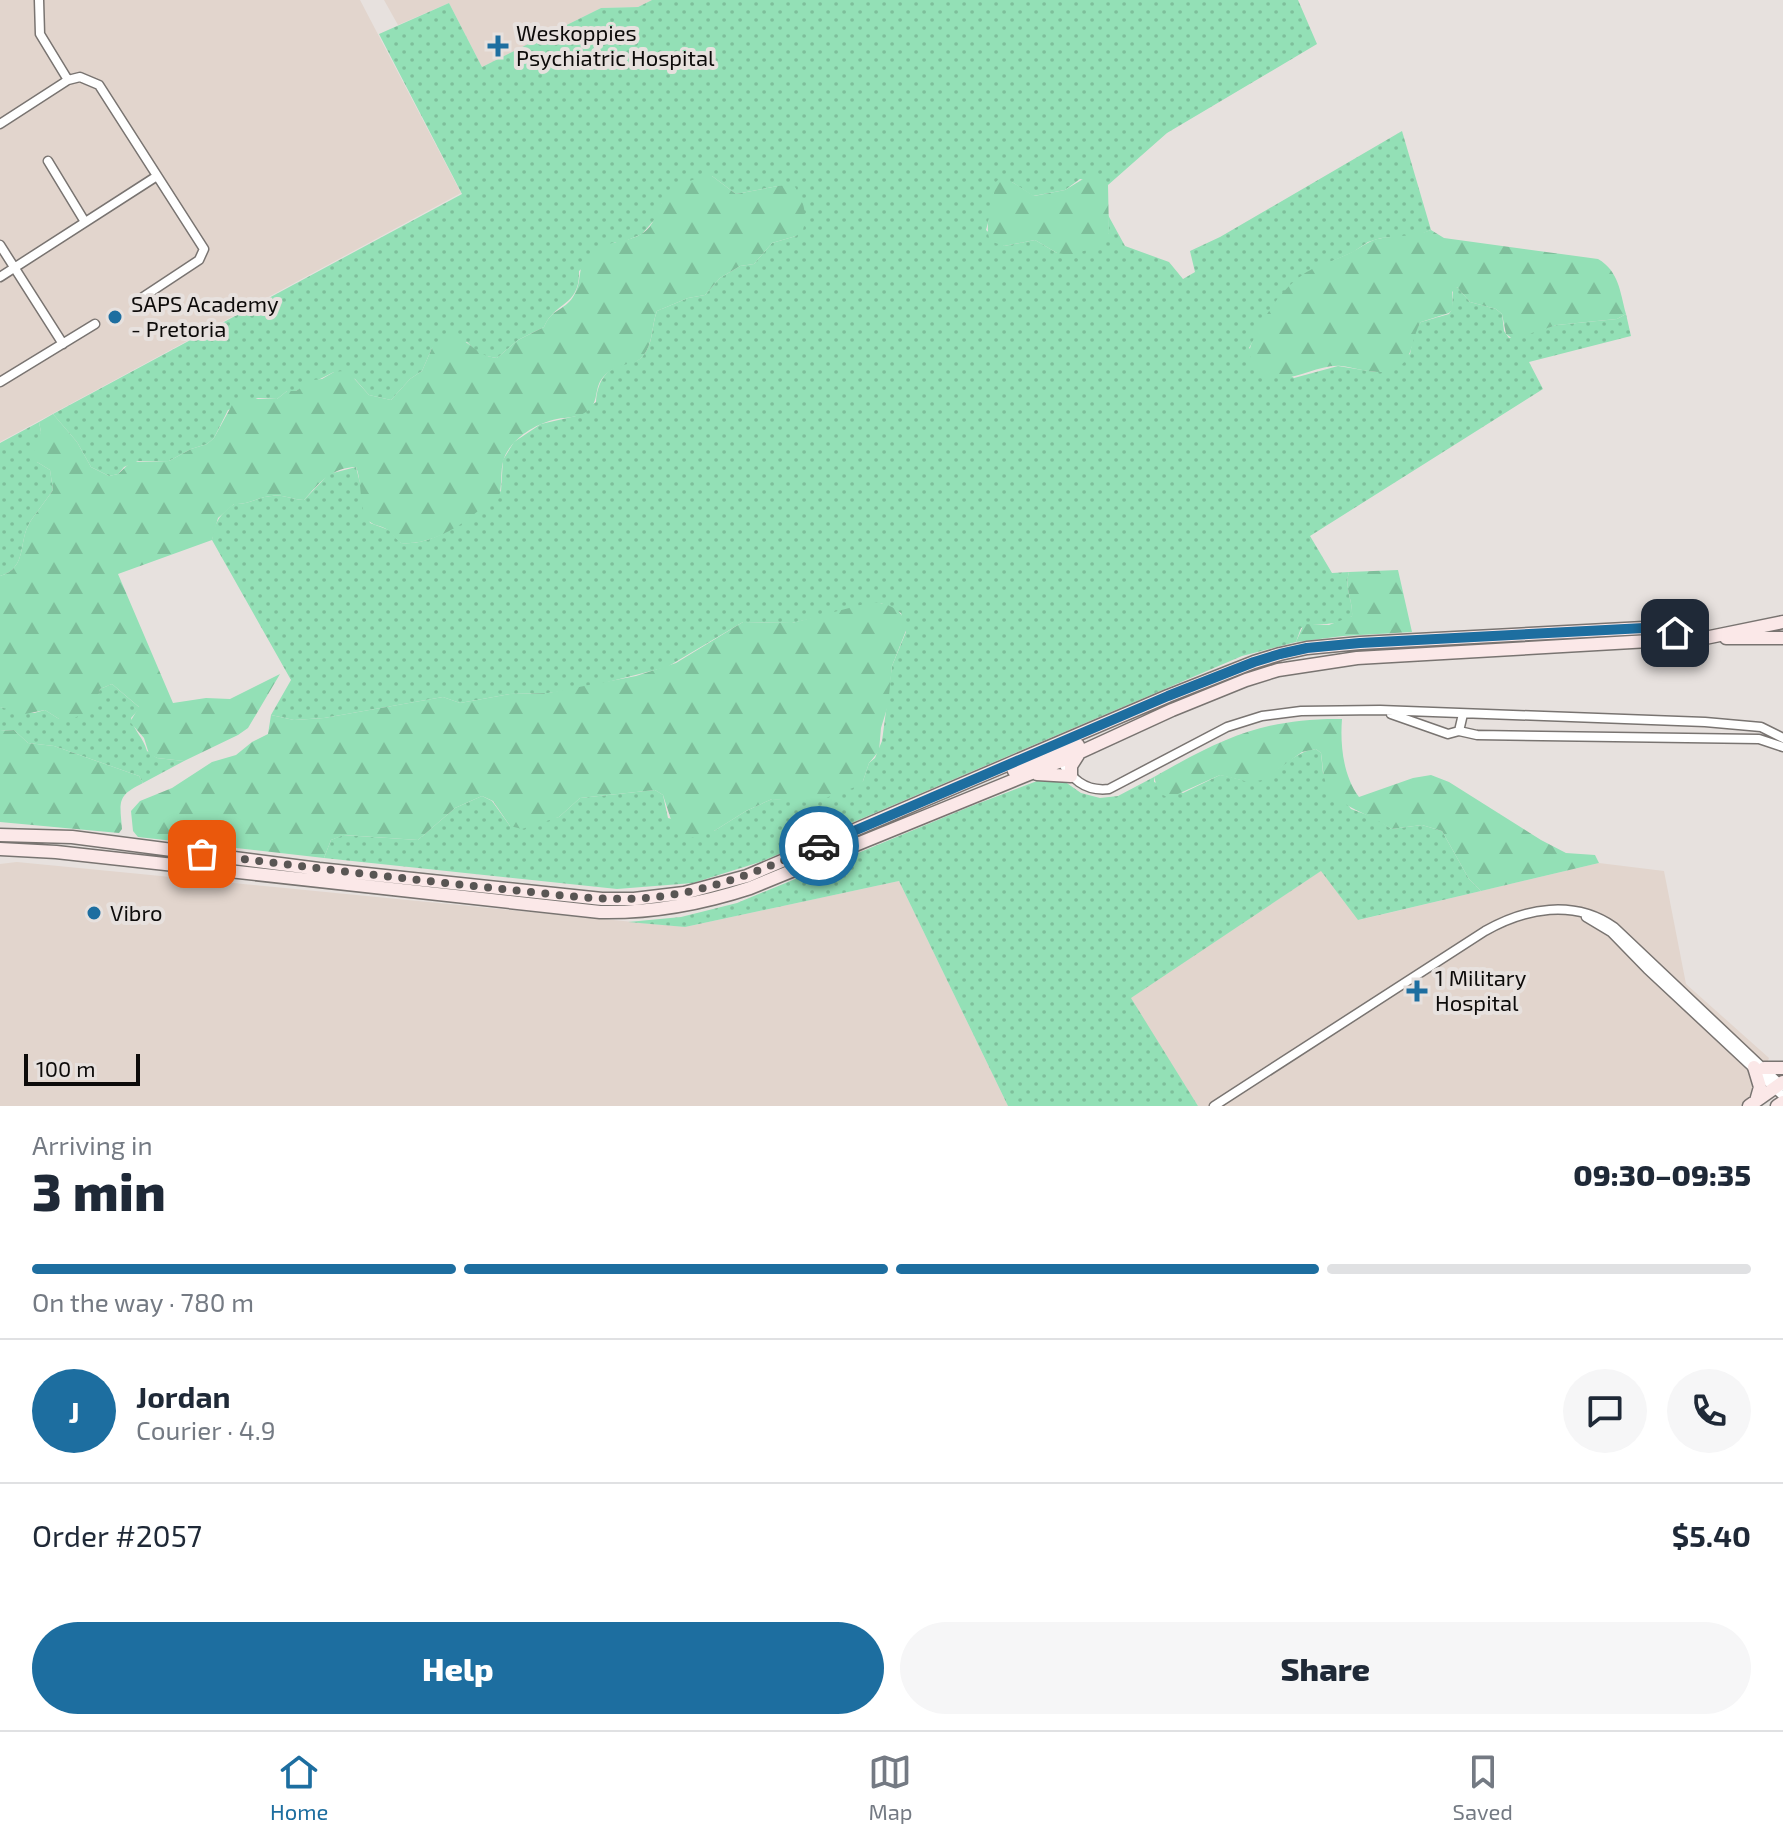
<!DOCTYPE html>
<html lang="en">
<head>
<meta charset="utf-8">
<style>
	body { margin:0; font-family:"Exo 2",sans-serif; background:#f6f6f7; color:#1f2937; height:100vh; display:flex; flex-direction:column; font-size:30px; white-space:nowrap }
	* { box-sizing:border-box; margin:0 }
	p { font-size:26px; color:#747a83 }
	.icon { flex:none; width:44px; height:44px; fill:none; stroke:currentColor; stroke-width:2; stroke-linecap:round; stroke-linejoin:round }
	.map { position:relative; height:1106px; overflow:hidden }
	.side { display:flex; flex-direction:column; background:#fff; flex:1 }
	.side>* { flex:none }
	.scale { position:absolute; left:24px; bottom:20px; width:116px; box-sizing:border-box; padding-left:8px; border:4px solid #0d0b0a; border-top:0; font-size:22px; line-height:28px; white-space:nowrap; color:#0d0b0a; -webkit-text-stroke:6px #e7e1de; paint-order:stroke }
	.pin { position:absolute; display:grid; place-items:center; width:68px; height:68px; color:#fff; margin:-34px; border-radius:16px; box-shadow:0 4px 12px #0006 }
	.courier { position:absolute; display:grid; place-items:center; width:80px; height:80px; margin:-40px; border:6px solid #1d6ea0; border-radius:50%; background:#fff; color:#222; box-shadow:0 2px 10px #0007 }
	.headline em { font-style:normal; font-weight:800 }
	.headline div { display:flex; flex-direction:column-reverse }
	.headline { display:flex; align-items:center; justify-content:space-between; height:136px; padding:0 32px }
	h1 { font-size:52px; font-weight:800; line-height:60px }
	.bar { display:grid; grid-template-columns:repeat(4,1fr); gap:12px 8px; align-content:center; height:96px; padding:0 32px }
	.bar i { height:10px; border-radius:6px; background:#e0e1e3 }
	.bar .on { background:#1d6ea0 }
	.bar p { grid-column:span 4 }
	.line { display:flex; align-items:center; gap:20px; padding:0 32px; border-top:2px solid #e0e1e3 }
	.line div { flex:1 }
	.round { display:grid; place-items:center; flex:none; width:84px; height:84px; border-radius:42px; background:#f6f6f7 }
	.primary-button { display:flex; gap:16px; margin-top:auto; padding:16px 32px }
	.primary-button a { flex:1; height:92px; border-radius:48px; background:#1d6ea0; color:#fff; font-size:32px; font-weight:800; line-height:92px; text-align:center }
	.primary-button a+a { background:#f6f6f7; color:#1f2937 }
	.menu { display:flex; justify-content:space-around; align-items:center; height:112px; border-top:2px solid #e0e1e3; background:#fff; font-size:22px; color:#747a83 }
	.menu a { display:grid; justify-items:center; gap:4px }
	.menu .on { color:#1d6ea0 }
	.map>svg:first-child { display:block }
</style>
</head>
<body>
<div class="map">
<svg width="1783" height="1106" viewBox="0 0 1783 1106">
	<defs>
		<pattern id="grass-dots" width="8" height="8" patternUnits="userSpaceOnUse" patternTransform="scale(2)"><rect width="8" height="8" fill="#93e0b6"/><path d="M2 2h.1M6 6h.1" fill="none" stroke="#7ebf9b" stroke-width="1.8" stroke-linecap="round"/></pattern>
		<pattern id="forest-firs" width="22" height="20" patternUnits="userSpaceOnUse" patternTransform="scale(2)"><rect width="22" height="20" fill="#93e0b6"/><path d="M5 1l3.5 6h-7zM16 11l3.5 6h-7z" fill="#7ebf9b"/></pattern>
	</defs>
	<rect width="100%" height="100%" fill="#e7e1de"/>
	<path fill="#e2d5cd" d="M0,0H360L461,193L0,442Z
		M384,0H652L638,7L601,8L482,67L449,3L398,25Z
		M17,862L685,927L899,881L1008,1106H0V864Z
		M1599,863L1664,871L1686,984L1769,1058L1754,1097L1740,1106H1198L1130,998L1322,870L1359,920Z"/>
	<path fill="url(#grass-dots)" d="M652,0H1298L1317,44L1167,133L1108,185L1080,179L1065,190L1033,196L1012,182L995,183V198L986,230L1004,246L1035,240L1057,253L1109,233L1108,215L1125,246L1169,262L1183,279L1195,272L1190,251L1220,237L1402,131L1431,230L1416,236L1381,238L1368,242L1353,252L1308,272L1275,303L1249,348L1294,378L1338,366L1375,372L1410,354L1414,333L1421,322L1449,314L1452,309L1453,288L1457,287L1470,302L1496,309L1502,314L1504,331L1509,338L1557,325L1617,319L1626,314L1631,336L1529,362L1543,389L1310,536L1332,573L1349,572C1344,588 1353,600 1352,616C1335,628 1319,621 1301,628L1296,642L1242,656L760,862L693,883L617,889L324,858L331,840L343,835L418,840L455,808L482,796L492,801L510,826L559,817L580,798L655,790L663,795L668,818L714,831L746,811L772,799L792,800L863,781L869,763L875,758L882,741L892,666L906,632L901,613L881,603L792,623L743,622L667,667L580,689L548,693L510,694L460,703L443,697L324,718L294,720L271,715L291,680L212,540C214,523 220,514 234,504C252,504 257,497 272,496C283,494 293,500 304,500L329,474L356,467L370,523L389,530L401,543C441,546 472,513 501,491L503,460L514,442L541,424L576,416L596,402C597,385 604,369 623,364C629,362 635,363 641,358C654,345 651,327 657,311L688,298L705,295L720,278L740,266L754,264L772,243L796,236L778,186L736,194L712,176L662,203L656,218L642,234L623,242H615L579,271C580,307 555,301 544,327L518,340L497,358L480,355L467,342L432,348L422,371L410,379L391,400L369,395L355,379L334,372L296,391H287L277,399L258,398L228,410L214,438L207,444L191,449L169,461H138L124,467L118,474L109,476L91,467L77,442L53,414L462,194L379,34L449,3L482,67L601,8L638,7Z
		M39,422L41,432L37,462L50,470L53,490C46,501 37,511 30,522C18,541 28,568 0,576V443Z
		M112,684L140,708L131,718C134,731 143,737 147,751L157,758L184,761L143,783L139,776L54,746L28,743L14,730L0,731V707L34,713L45,710L59,719L98,695L100,689Z
		M1316,749L1321,753L1323,773L1351,809L1378,819L1391,829L1422,825L1442,831L1469,879L1481,891L1358,920L1321,871L1131,998L1198,1106H1008L899,881L685,927L628,922L681,917L737,903L969,807L1045,778L1061,779L1081,793L1100,798L1118,796L1154,777V782L1183,793L1220,775C1230,776 1243,782 1252,780C1277,776 1293,751 1316,749Z"/>
	<path fill="url(#forest-firs)" d="M703,176H712L736,194L778,186L794,185C803,201 808,212 803,230L796,236L772,243L754,264L740,266L720,278L705,295L688,298L657,311C651,326 654,344 642,357C634,367 614,361 601,380C594,391 599,404 586,412C577,418 567,417 557,419C538,423 517,435 507,452C498,467 504,484 498,500C482,505 475,515 461,524C444,535 422,545 401,543C395,539 393,534 388,530C383,526 375,526 370,522C358,513 363,483 356,467C331,468 320,482 304,500C293,500 283,494 272,496C257,497 252,504 234,504L218,518L212,540L118,574L173,703L206,698L230,699L280,674L248,728L238,735L184,761L157,758L149,754L144,738L130,722L139,707L112,684L100,689L97,701L89,711L68,721L59,719L45,710L25,714L0,707V576C28,568 18,541 30,522C37,511 46,501 53,490L50,470L37,462L33,454L41,432L39,422L53,414L77,442L91,467L109,476L118,474L131,462L169,461L191,449L207,444L214,438L232,405L251,399H277L287,391H296L313,380L322,379L334,372L343,371L351,375L369,395L391,400L410,379L422,371L432,348L445,337C470,335 472,356 497,358L518,340L544,327C552,308 564,311 573,297C585,279 573,264 596,250C610,240 628,243 643,233C654,226 656,213 662,202C671,187 687,182 703,176Z
		M1088,176L1098,177L1108,185L1109,233L1098,247L1069,255L1057,253L1035,240L1004,246L990,241C983,222 995,203 995,183L999,179L1012,182L1034,196L1065,190Z
		M1431,230L1444,238L1598,259C1619,271 1620,292 1626,314L1617,319L1557,325L1513,339L1506,334L1502,314L1496,309L1470,302L1457,287L1452,292L1453,309L1449,313L1421,322C1412,335 1414,355 1401,365C1384,379 1360,368 1341,366C1315,364 1292,386 1264,375C1253,371 1247,355 1251,345C1261,320 1279,292 1301,276C1315,265 1335,261 1350,253C1360,248 1367,242 1377,239C1396,235 1413,237 1431,230Z
		M1398,570L1412,632L1343,636L1296,642L1304,624L1329,625L1352,616C1353,600 1344,588 1349,572Z
		M872,602C889,603 904,610 907,628L892,666L888,705L881,728L879,751L869,763L863,781L858,786L812,803L772,799L746,811L714,831L688,839L682,838L675,832L663,795L655,790L580,798L559,817L522,829L510,826L493,801L482,796L455,808L418,840L344,835L331,840L324,858L138,837L133,831L131,811L140,801L172,788L212,762L236,755L252,742L268,734L271,715L294,720L324,718L443,697L460,703L510,694L548,693L636,676L676,663L743,622L792,623Z
		M1342,719C1340,744 1343,776 1359,797L1413,778L1431,775L1449,782L1541,840L1566,853L1595,855L1599,863L1481,891L1469,879L1442,831L1422,825L1391,829C1369,812 1341,810 1327,785C1322,775 1323,764 1321,753L1316,749L1302,752L1263,780L1249,782L1220,775L1169,798L1159,793L1154,777C1221,739 1263,718 1342,719Z
		M14,730L28,743L54,746L139,776L143,783C116,796 120,802 122,829L119,833L0,822V731Z"/>
	<g fill="none" stroke-linecap="round" stroke-linejoin="round">
		<g stroke="#797471" stroke-width="11">
			<path id="street" d="M39,0L40,34L68,80
				M0,124L68,80L80,77L99,85L204,249L199,260L143,297
				M48,161L85,222
				M0,245L63,344
				M0,277L157,176
				M0,382L95,324
				M1391,714L1448,734L1459,731
				M1463,714L1459,731L1477,735L1759,739L1783,747
				M1059,758C1071,778 1084,792 1109,789L1227,727L1262,716L1301,711L1380,710L1705,722L1761,727L1783,738
				M1586,917L1611,932L1647,969L1783,1096
				M1214,1106L1485,931C1525,908 1574,899 1614,927L1782,1086"/>
		</g>
		<g stroke="#797471" stroke-width="15">
			<path id="secondary" d="M1726,638H1783
				M1014,771L1078,745
				M1037,774L1071,776V766L1078,755
				M0,835L72,837L319,869L602,899H634L684,893L747,876L1168,696L1254,662L1280,654L1307,648L1360,643L1644,628L1705,638L1783,622
				M0,849L56,852L600,912C652,913 701,904 750,888L1061,761L1172,710L1246,680L1278,670L1357,658L1684,639
				M1754,1067L1760,1087L1756,1101
				M1764,1068H1783
				M1749,1106L1783,1082
				M1777,1106L1783,1102"/>
		</g>
		<use href="#street" stroke="#fff" stroke-width="8"/>
		<use href="#secondary" stroke="#fbe8e8" stroke-width="12"/>
	</g>
	<g fill="none" stroke-linecap="round" stroke-linejoin="round">
		<path stroke="#595654" stroke-width="8" stroke-dasharray="0 14.4" d="M202,854C299,866 396,878 493,888C549,893 607,904 663,896C718,889 767,867 819,846"/>
		<path stroke="#1d6ea0" stroke-width="10" d="M819,846L1168,696L1254,662L1280,654L1307,648L1360,643L1644,628L1675,633"/>
	</g>
	<g fill="#1d6ea0" stroke="#e7e1de" stroke-width="3">
		<path d="M494 34h8v8h8v8h-8v8h-8v-8h-8v-8h8z"/>
		<circle cx="115" cy="317" r="8"/>
		<circle cx="94" cy="913" r="8"/>
		<path d="M1413 979h8v8h8v8h-8v8h-8v-8h-8v-8h8z"/>
	</g>
	<g text-anchor="middle" stroke-width="8" stroke-linejoin="round" paint-order="stroke">
		<g font-size="22" fill="#0d0b0a" stroke="#e7e1de" text-anchor="start">
			<text x="516" y="41">Weskoppies<tspan x="516" dy="25">Psychiatric Hospital</tspan></text>
			<text x="131" y="312">SAPS Academy<tspan x="131" dy="25">- Pretoria</tspan></text>
			<text x="110" y="921">Vibro</text>
			<text x="1435" y="986">1 Military<tspan x="1435" dy="25">Hospital</tspan></text>
		</g>
	</g>
</svg>
<div class="scale">100 m</div>
<div class="pin" style="left:202px;top:854px;background:#ea580c"><svg class="icon" aria-label="bag" viewBox="0 0 24 24"><path d="M5 8h14l-1 12H6zM9 8a3 3 0 0 1 6 0"/></svg></div>
<div class="pin" style="left:1675px;top:633px;background:#1f2937"><svg class="icon" aria-label="home" viewBox="0 0 24 24"><path d="M3 11l9-7 9 7M6 9v11h12V9"/></svg></div>
<div class="courier" style="left:819px;top:846px"><svg class="icon" aria-label="car" viewBox="0 0 24 24"><path d="M5 17H2v-5l4-1 3-4h7l3 4 3 1v5h-3M9 17h6M6 11h13"/><circle cx="7" cy="17" r="2"/><circle cx="17" cy="17" r="2"/></svg></div>
</div>
<section class="side">
<div class="headline"><div><h1>3 min</h1><p>Arriving in</p></div><em>09:30–09:35</em></div>
<div class="bar"><i class="on"></i><i class="on"></i><i class="on"></i><i></i><p>On the way · 780 m</p></div>
<div class="line" style="height:144px"><b class="round" style="background:#1d6ea0;color:#fff">J</b><div><b>Jordan</b><p>Courier · 4.9</p></div><a class="round"><svg class="icon" aria-label="chat" viewBox="0 0 24 24"><path d="M4 5h16v11H9l-5 4z"/></svg></a><a class="round"><svg class="icon" aria-label="phone" viewBox="0 0 24 24"><path d="M5 4h4l2 5-3 2q2 4 5 5l2-3 5 2v4C11 20 4 13 5 4z"/></svg></a></div>
<div class="line" style="height:104px"><div>Order #2057</div><b>$5.40</b></div>
<div class="primary-button"><a>Help</a><a>Share</a></div>
</section>
<nav class="menu">
<a class="on"><svg class="icon" aria-label="home" viewBox="0 0 24 24"><path d="M3 11l9-7 9 7M6 9v11h12V9"/></svg>Home</a>
<a><svg class="icon" aria-label="map" viewBox="0 0 24 24"><path d="M3 6l6-2 6 2 6-2v14l-6 2-6-2-6 2zM9 4v14M15 6v14"/></svg>Map</a>
<a><svg class="icon" aria-label="saved" viewBox="0 0 24 24"><path d="M7 4h10v16l-5-4-5 4z"/></svg>Saved</a>
</nav>
</body>
</html>
